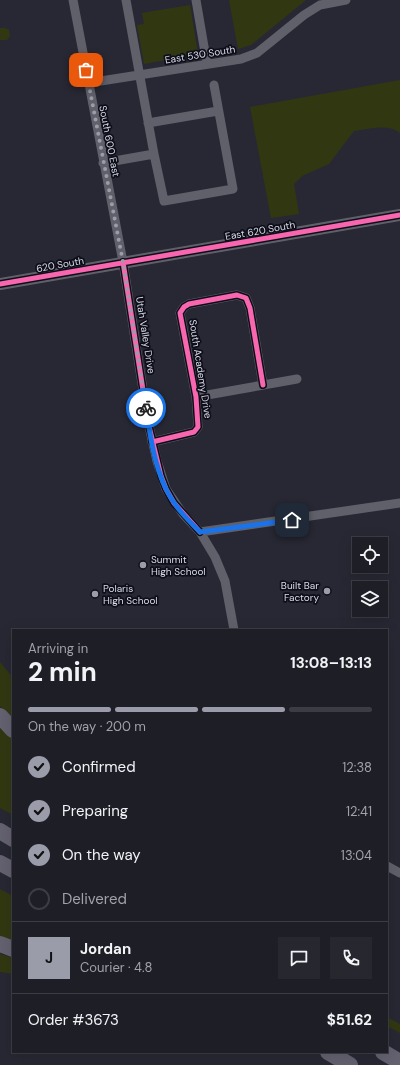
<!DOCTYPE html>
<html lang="en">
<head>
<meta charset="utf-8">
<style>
	body { margin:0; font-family:"DM Sans",sans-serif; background:#26272f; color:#f1f3f6; height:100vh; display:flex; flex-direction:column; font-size:15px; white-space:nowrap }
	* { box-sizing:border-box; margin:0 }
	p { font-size:13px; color:#a1a2a7 }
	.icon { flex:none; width:22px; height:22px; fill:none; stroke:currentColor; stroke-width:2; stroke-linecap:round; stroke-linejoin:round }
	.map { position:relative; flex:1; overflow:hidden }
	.sheet { position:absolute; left:12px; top:629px; width:376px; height:424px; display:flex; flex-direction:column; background:#1e1e27; border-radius:0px; box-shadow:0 4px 16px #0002,0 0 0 1px #3c3c44 }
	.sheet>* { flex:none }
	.fabs { position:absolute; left:352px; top:537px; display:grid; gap:8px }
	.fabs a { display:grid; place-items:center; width:36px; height:36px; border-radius:0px; background:#1e1e27; box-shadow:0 4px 16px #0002,0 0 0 1px #3c3c44; font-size:20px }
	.pin { position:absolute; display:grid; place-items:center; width:34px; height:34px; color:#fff; margin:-17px; border-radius:8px; box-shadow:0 2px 6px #0006 }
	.courier { position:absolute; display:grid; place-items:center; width:40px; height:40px; margin:-20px; border:3px solid #1a73e8; border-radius:50%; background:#fff; color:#222; box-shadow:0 1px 5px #0007 }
	.overview em { font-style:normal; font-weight:700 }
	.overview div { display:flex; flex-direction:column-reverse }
	.overview { display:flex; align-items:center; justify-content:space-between; height:68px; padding:0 16px }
	h1 { font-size:26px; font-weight:700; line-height:30px }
	.bar { display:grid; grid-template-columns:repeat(4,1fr); gap:6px 4px; align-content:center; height:48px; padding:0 16px }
	.bar i { height:5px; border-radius:3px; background:#3c3c44 }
	.bar .on { background:#9a9caa }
	.bar p { grid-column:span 4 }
	.line { display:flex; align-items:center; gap:10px; padding:0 16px; border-top:1px solid #3c3c44 }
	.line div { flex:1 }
	.round { display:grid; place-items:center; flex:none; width:42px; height:42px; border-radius:0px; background:#26272f }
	ol { padding:0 16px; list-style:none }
	li { display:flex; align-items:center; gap:12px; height:44px }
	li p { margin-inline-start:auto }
	li .icon { padding:4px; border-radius:50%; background:#9a9caa; color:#111; stroke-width:4 }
	li:last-child { color:#a1a2a7 }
	li i { width:22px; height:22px; border:2px solid #3c3c44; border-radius:50% }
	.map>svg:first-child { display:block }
</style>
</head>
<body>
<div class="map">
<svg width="400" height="1065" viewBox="0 0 400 1065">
	<rect width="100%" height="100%" fill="#282834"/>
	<path fill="#313811" d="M229,0H306L251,45L238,49Z
		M190,5L198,54L144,64L137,25L144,24L142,13Z
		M0,28H5L9,30L10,36L7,40H0Z
		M400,80V133C390,123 367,129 354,131L329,164L302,176L294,184L299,214L271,218L250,107Z
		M0,662L13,678V718L0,706Z
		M0,724L13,739V815L0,808Z
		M0,889L13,896V944L0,940Z
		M0,954L13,958V974L0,972Z
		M387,1017L400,1024V1033L387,1026Z"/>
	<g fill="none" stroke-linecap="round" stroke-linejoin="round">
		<path stroke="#5f606a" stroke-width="9" d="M73,0L123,262L148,422L157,461L166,489L183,514L200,532L215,557L225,581L234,630
			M126,0L154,154
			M196,0L207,64
			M88,83L241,59L257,53L304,15L320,5L346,0
			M148,123L218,111
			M103,163L154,154L164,201L233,189L214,85
			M196,397L297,379
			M152,442L194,432L198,427L196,397L180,313L184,307L189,304L237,295L246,298L250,308L263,385
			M200,532L400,503
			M387,866L400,873"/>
		<path stroke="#5f606a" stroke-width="12" d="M0,284L400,215"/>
		<path stroke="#646170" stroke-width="16" d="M0,716L13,730
			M0,831L13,839
			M0,863L13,870
			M0,944L13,949
			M328,1052L350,1065
			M383,1052L400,1062"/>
		<g stroke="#0d0e18" stroke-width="8">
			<path id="cycleway" d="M123,262L148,422L161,476L166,489L174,503L200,532
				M0,284L400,215
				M152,442L194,432L198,427L196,397L180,313L184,307L189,304L237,295L246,298L250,308L263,385"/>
		</g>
		<use href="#cycleway" stroke="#f766af" stroke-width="5"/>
	</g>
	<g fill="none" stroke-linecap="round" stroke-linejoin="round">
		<path stroke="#9a9caa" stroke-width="4" stroke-dasharray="0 7.2" d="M86,70L123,262L146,408"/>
		<path stroke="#1a73e8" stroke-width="5" d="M146,408C150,435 154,464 166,489C174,506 187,519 200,532L292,520"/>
	</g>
	<g fill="#9a9caa" stroke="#0d0e18" stroke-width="1.5">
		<circle cx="143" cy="565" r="4"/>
		<circle cx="327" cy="591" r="4"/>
		<circle cx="95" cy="594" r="4"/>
	</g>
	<g text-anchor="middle" stroke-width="3.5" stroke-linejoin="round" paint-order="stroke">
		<g font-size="10" fill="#d8dae9" stroke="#0d0e18">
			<text transform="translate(200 54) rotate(-9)" y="4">East 530 South</text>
			<text transform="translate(110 141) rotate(79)" y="4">South 600 East</text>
			<text transform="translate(260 230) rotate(-10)" y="4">East 620 South</text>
			<text transform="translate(60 264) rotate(-10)" y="4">620 South</text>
			<text transform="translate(146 335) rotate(81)" y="4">Utah Valley Drive</text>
			<text transform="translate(201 369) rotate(81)" y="4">South Academy Drive</text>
		</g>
		<g font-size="10" fill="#d8dae9" stroke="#0d0e18" text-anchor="start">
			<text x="151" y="563">Summit<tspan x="151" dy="12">High School</tspan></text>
			<text x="319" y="589" text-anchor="end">Built Bar<tspan x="319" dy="12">Factory</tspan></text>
			<text x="103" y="592">Polaris<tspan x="103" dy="12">High School</tspan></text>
		</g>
	</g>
</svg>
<div class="fabs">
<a><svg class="icon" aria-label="locate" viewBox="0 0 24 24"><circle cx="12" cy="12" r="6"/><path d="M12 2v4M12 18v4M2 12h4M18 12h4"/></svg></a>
<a><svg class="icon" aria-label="layers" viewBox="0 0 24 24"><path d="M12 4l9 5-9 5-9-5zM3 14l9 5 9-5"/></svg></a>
</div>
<div class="pin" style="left:86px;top:70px;background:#ea580c"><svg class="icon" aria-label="bag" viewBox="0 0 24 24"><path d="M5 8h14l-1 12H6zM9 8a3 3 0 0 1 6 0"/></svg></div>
<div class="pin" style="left:292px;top:520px;background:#1f2937"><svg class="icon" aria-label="home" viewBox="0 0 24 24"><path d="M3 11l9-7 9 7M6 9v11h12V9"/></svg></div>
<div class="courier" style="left:146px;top:408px"><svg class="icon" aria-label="bike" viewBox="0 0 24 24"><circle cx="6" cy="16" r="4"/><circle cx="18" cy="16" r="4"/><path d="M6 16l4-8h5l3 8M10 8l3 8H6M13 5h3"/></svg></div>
<section class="sheet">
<div class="overview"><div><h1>2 min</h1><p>Arriving in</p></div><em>13:08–13:13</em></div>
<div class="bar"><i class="on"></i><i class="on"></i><i class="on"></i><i></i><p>On the way · 200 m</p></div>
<ol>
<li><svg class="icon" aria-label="check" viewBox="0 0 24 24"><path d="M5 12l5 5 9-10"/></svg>Confirmed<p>12:38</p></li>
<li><svg class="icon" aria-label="check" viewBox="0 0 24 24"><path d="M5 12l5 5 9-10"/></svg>Preparing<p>12:41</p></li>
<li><svg class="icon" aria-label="check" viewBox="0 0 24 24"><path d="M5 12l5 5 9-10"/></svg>On the way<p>13:04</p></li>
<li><i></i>Delivered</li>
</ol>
<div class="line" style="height:72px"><b class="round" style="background:#9a9caa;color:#111">J</b><div><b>Jordan</b><p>Courier · 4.8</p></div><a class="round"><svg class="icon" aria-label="chat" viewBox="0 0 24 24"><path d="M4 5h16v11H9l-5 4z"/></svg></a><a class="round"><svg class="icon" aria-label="phone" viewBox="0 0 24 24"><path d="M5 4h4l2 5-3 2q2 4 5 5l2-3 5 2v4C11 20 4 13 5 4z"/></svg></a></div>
<div class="line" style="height:52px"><div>Order #3673</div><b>$51.62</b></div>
</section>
</div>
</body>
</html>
